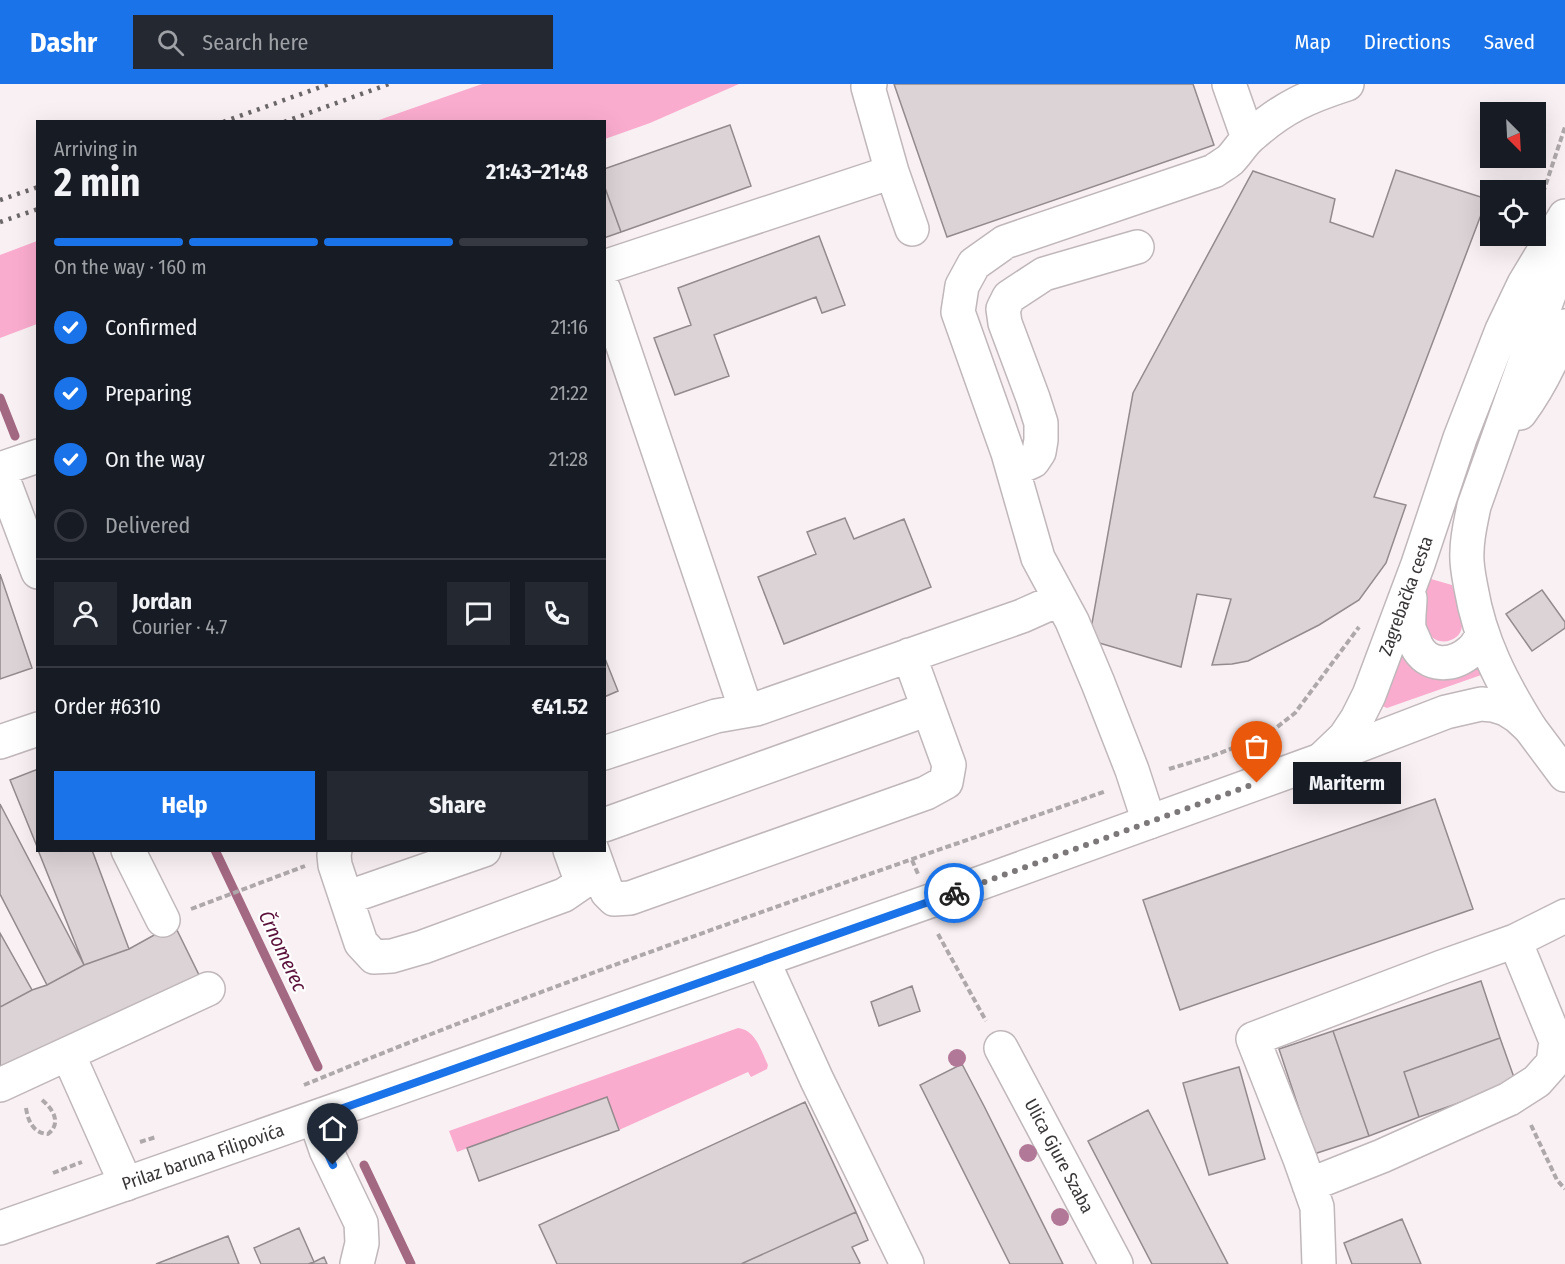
<!DOCTYPE html>
<html lang="en">
<head>
<meta charset="utf-8">
<style>
	body { margin:0; font-family:"Fira Sans Condensed",sans-serif; background:#242831; color:#f1f3f6; height:100vh; display:flex; flex-direction:column; font-size:22px; white-space:nowrap }
	* { box-sizing:border-box; margin:0 }
	p { font-size:20px; color:#9ea1a6 }
	.icon { flex:none; width:33px; height:33px; fill:none; stroke:currentColor; stroke-width:2; stroke-linecap:round; stroke-linejoin:round }
	.map { position:relative; flex:1; overflow:hidden }
	.details { position:absolute; left:36px; top:36px; width:570px; height:732px; display:flex; flex-direction:column; background:#171b24; border-radius:0px; box-shadow:0 6px 24px #0002 }
	.details>* { flex:none }
	.needle { width:39px; rotate:156deg }
	.controls { position:absolute; left:1480px; top:18px; display:grid; gap:12px }
	.controls a { display:grid; place-items:center; width:66px; height:66px; border-radius:0px; background:#171b24; box-shadow:0 6px 24px #0002; font-size:30px }
	.pin { position:absolute; display:grid; place-items:center; width:51px; height:51px; color:#fff; margin:-62px -26px; border-radius:50% 50% 50% 0; rotate:-45deg; box-shadow:0 0 6px #0007 }
	.pin .icon { rotate:45deg }
	.courier { position:absolute; display:grid; place-items:center; width:60px; height:60px; margin:-30px; border:4px solid #1a73e8; border-radius:50%; background:#fff; color:#222; box-shadow:0 2px 8px #0007 }
	.bubble { position:absolute; height:42px; border-radius:0px; background:#171b24; box-shadow:0 6px 24px #0002; font-size:20px; font-weight:700; line-height:42px; text-align:center }
	.overview em { font-style:normal; font-weight:700 }
	.overview div { display:flex; flex-direction:column-reverse }
	.overview { display:flex; align-items:center; justify-content:space-between; height:102px; padding:0 18px }
	h1 { font-size:39px; font-weight:700; line-height:45px }
	.bar { display:grid; grid-template-columns:repeat(4,1fr); gap:9px 6px; align-content:center; height:72px; padding:0 18px }
	.bar i { height:8px; border-radius:4px; background:#363941 }
	.bar .current { background:#1a73e8 }
	.bar p { grid-column:span 4 }
	.line { display:flex; align-items:center; gap:15px; padding:0 18px; border-top:2px solid #363941 }
	.line div { flex:1 }
	.round { display:grid; place-items:center; flex:none; width:63px; height:63px; border-radius:0px; background:#242831 }
	ol { padding:0 18px; list-style:none }
	li { display:flex; align-items:center; gap:18px; height:66px }
	li p { margin-inline-start:auto }
	li .icon { padding:6px; border-radius:50%; background:#1a73e8; color:#fff; stroke-width:4 }
	li:last-child { color:#9ea1a6 }
	li i { width:33px; height:33px; border:3px solid #363941; border-radius:50% }
	.button { display:flex; gap:12px; margin-top:auto; padding:12px 18px }
	.button a { flex:1; height:69px; border-radius:0px; background:#1a73e8; color:#fff; font-size:24px; font-weight:700; line-height:69px; text-align:center }
	.button a+a { background:#242831; color:#f1f3f6 }
	header { display:flex; align-items:center; gap:36px; box-sizing:border-box; height:84px; padding:0 30px; background:#1a73e8; color:#fff }
	header strong { font-size:28px }
	nav { display:flex; gap:33px; margin-inline-start:auto; font-size:21px }
	.search { width:420px; height:54px; background:#242831; display:flex; align-items:center; gap:15px; box-sizing:border-box; padding:0 21px; border-radius:0px; color:#9ea1a6; font-size:22px }
	.map>svg:first-child { display:block }
</style>
</head>
<body>
<header>
<strong>Dashr</strong>
<div class="search"><svg class="icon" aria-label="search" viewBox="0 0 24 24"><circle cx="10" cy="10" r="6"/><path d="M15 15l6 6"/></svg>Search here</div>
<nav><a>Map</a><a>Directions</a><a>Saved</a></nav>
</header>
<div class="map">
<svg width="1565" height="1180" viewBox="0 0 1565 1180">
	<rect width="100%" height="100%" fill="#f9f0f3"/>
	<path fill="#faacce" d="M482,0H739L650,39L605,55L604,38L376,37Z
		M37,157V240L0,254V171Z
		M1431,495L1452,501C1456,514 1463,529 1462,542C1461,558 1438,563 1429,550C1419,534 1424,510 1431,495Z
		M1397,564L1443,595H1453L1465,591L1480,578L1484,590L1387,624L1382,622L1378,618Z
		M738,944C756,946 761,967 768,981L767,985L751,993L748,988L619,1046L607,1013L457,1068L449,1047Z"/>
	<g fill="none" stroke-linecap="round" stroke-linejoin="round">
		<path stroke="#a36882" stroke-width="9" d="M0,314L15,352
			M215,766L318,983
			M364,1081L411,1180"/>
	</g>
	<path fill="#dcd3d6" stroke="#928a8d" stroke-width="1.5" d="M894,0H1193L1214,61L947,153Z
		M730,41L751,102L621,148L604,101V85Z
		M1396,86L1487,115L1374,413L1406,421L1386,479L1359,516L1319,541L1248,577L1232,580L1212,581L1231,515L1197,510L1181,583L1089,556L1133,309L1253,87L1335,115L1330,138L1373,153Z
		M604,101L621,148L604,154Z
		M819,152L845,221L822,229L816,213L714,251L729,292L675,311L654,254L691,241L678,204Z
		M845,434L854,455L904,435L931,503L784,560L758,493L816,470L807,448Z
		M0,490L32,584L0,595Z
		M1542,506L1565,538V544L1532,567L1506,530Z
		M604,572L618,607L604,613Z
		M38,685V765L10,696Z
		M1435,715L1473,825L1180,926L1143,816Z
		M0,720L84,881L47,901L0,810Z
		M38,766H92L129,865L84,881Z
		M174,840L200,893L0,991V923L32,906L47,901L84,881L129,865Z
		M0,849L32,906L0,923Z
		M1481,897L1500,954L1404,988L1419,1033L1369,1052L1333,947Z
		M912,902L920,927L879,942L871,918Z
		M1333,947L1369,1052L1314,1070L1279,965Z
		M1500,954L1516,999L1419,1033L1404,988Z
		M962,980L984,1022L1063,1180H1010L920,1001Z
		M1239,983L1265,1075L1209,1091L1183,999Z
		M607,1013L619,1046L479,1097L467,1064Z
		M805,1018L856,1128L741,1180H557L539,1141Z
		M1148,1026L1228,1180H1152L1088,1057Z
		M856,1128L868,1156L852,1163L860,1179L858,1180H741Z
		M1402,1135L1421,1180H1352L1344,1159Z
		M299,1144L314,1178L308,1180H261L254,1164Z
		M228,1152L239,1180H156Z
		M324,1173L327,1180H308L314,1178Z"/>
	<g fill="none" stroke-linecap="round" stroke-linejoin="round">
		<g stroke="#c0b7bb" stroke-width="36">
			<path id="minor" d="M870,0L868,3L892,88L912,145
				M1229,0L1248,54
				M604,183L892,88
				M604,206L746,626
				M1520,329C1540,302 1554,273 1565,242
				M0,385L38,372
				M1013,386L1033,377L1039,368L1041,356V339L1033,314L1005,239L1003,225L1009,213L1044,190L1137,163
				M0,387L38,488
				M1410,514C1410,523 1408,534 1409,543C1410,549 1414,555 1416,561C1427,584 1453,583 1471,567C1476,563 1479,557 1482,551
				M1530,644C1502,599 1480,557 1471,504C1469,493 1466,480 1467,468C1467,452 1471,437 1474,422L1552,202L1562,155
				M0,658L38,645
				M604,669L716,632L756,625L1022,532L1060,515
				M1321,676L1345,653L1357,635L1369,611L1418,480L1460,354L1502,246L1524,200L1565,132
				M1149,738L1132,686L1098,599L1072,537L1038,474L1008,369L958,228L962,202L974,180L1005,158L1214,87C1219,83 1225,80 1230,76C1238,68 1243,58 1252,51C1284,23 1307,13 1347,0
				M604,741L928,625
				M128,766L163,836
				M335,766L334,771L335,781L361,859L374,873L392,872L423,863L564,811L580,800L578,788L570,766
				M592,766L607,808L614,815L630,814L926,709L946,698L949,681L909,571
				M346,814L484,766
				M763,877L817,996L907,1180
				M1001,964L1116,1180
				M68,970L126,1100
				M0,1001L208,905
				M315,1034L326,1066L361,1139L362,1159L357,1180
				M1309,1101L1382,1072L1509,1015L1537,997L1553,979L1556,957L1515,857
				M1319,1180L1317,1123L1300,1075L1253,955L1442,883L1515,857L1565,832"/>
		</g>
		<g stroke="#c0b7bb" stroke-width="36">
			<path id="major" d="M0,1144L950,810L1321,676L1446,628L1481,620L1493,621L1506,625L1517,632L1530,644L1565,691"/>
		</g>
		<path stroke="#aea8aa" stroke-width="4" stroke-dasharray="6 3" stroke-linecap="butt" d="M1543,109L1565,43
			M1169,685L1212,672L1267,651L1295,629L1359,543
			M912,776L918,790
			M191,825L305,782
			M938,850L986,937
			M304,1001C568,892 838,802 1106,707
			M26,1024C28,1037 33,1049 48,1050C62,1039 53,1025 42,1016
			M1531,1041L1557,1096L1565,1105
			M140,1058L156,1053
			M53,1089L82,1078"/>
		<use href="#minor" stroke="#fff" stroke-width="33"/>
		<use href="#major" stroke="#fff" stroke-width="33"/>
		<path stroke="#6b6668" stroke-width="4.5" stroke-dasharray="3 6" stroke-linecap="butt" d="M223,38L329,0
			M284,38L389,0
			M0,116L38,103
			M0,138L38,125"/>
	</g>
	<g fill="#b27897">
		<circle cx="957" cy="974" r="9"/>
		<circle cx="1028" cy="1069" r="9"/>
		<circle cx="1060" cy="1133" r="9"/>
	</g>
	<g fill="none" stroke-linecap="round" stroke-linejoin="round">
		<path stroke="#7c7779" stroke-width="6" stroke-dasharray="0 10.8" d="M954,809L1257,699"/>
		<path stroke="#1a73e8" stroke-width="8" d="M333,1081L326,1066L315,1034L954,809"/>
	</g>
	<g text-anchor="middle" stroke-width="4.5" stroke-linejoin="round" paint-order="stroke">
		<g font-size="18" fill="#393637" stroke="#fff">
			<text transform="translate(1406 512) rotate(-70)" y="6">Zagrebačka cesta</text>
			<text transform="translate(1059 1072) rotate(62)" y="6">Ulica Gjure Szaba</text>
			<text transform="translate(203 1073) rotate(-19)" y="6">Prilaz baruna Filipovića</text>
		</g>
		<g font-size="20" font-style="italic" fill="#5b123a" stroke="#fff">
			<text transform="translate(283 867) rotate(65)" y="7">Črnomerec</text>
		</g>
	</g>
</svg>
<div class="controls">
<a><svg class="needle" viewBox="-14 -14 28 28"><path d="M0-13l5 13h-10z" fill="#e53935"/><path d="M0 13l5-13h-10z" fill="#9ea1a6"/></svg></a>
<a><svg class="icon" aria-label="locate" viewBox="0 0 24 24"><circle cx="12" cy="12" r="6"/><path d="M12 2v4M12 18v4M2 12h4M18 12h4"/></svg></a>
</div>
<div class="pin" style="left:1257px;top:699px;background:#ea580c"><svg class="icon" aria-label="bag" viewBox="0 0 24 24"><path d="M5 8h14l-1 12H6zM9 8a3 3 0 0 1 6 0"/></svg></div>
<div class="pin" style="left:333px;top:1081px;background:#1f2937"><svg class="icon" aria-label="home" viewBox="0 0 24 24"><path d="M3 11l9-7 9 7M6 9v11h12V9"/></svg></div>
<div class="courier" style="left:954px;top:809px"><svg class="icon" aria-label="bike" viewBox="0 0 24 24"><circle cx="6" cy="16" r="4"/><circle cx="18" cy="16" r="4"/><path d="M6 16l4-8h5l3 8M10 8l3 8H6M13 5h3"/></svg></div>
<div class="bubble" style="left:1293px;top:678px;width:108px">Mariterm</div>
<section class="details">
<div class="overview"><div><h1>2 min</h1><p>Arriving in</p></div><em>21:43–21:48</em></div>
<div class="bar"><i class="current"></i><i class="current"></i><i class="current"></i><i></i><p>On the way · 160 m</p></div>
<ol>
<li><svg class="icon" aria-label="check" viewBox="0 0 24 24"><path d="M5 12l5 5 9-10"/></svg>Confirmed<p>21:16</p></li>
<li><svg class="icon" aria-label="check" viewBox="0 0 24 24"><path d="M5 12l5 5 9-10"/></svg>Preparing<p>21:22</p></li>
<li><svg class="icon" aria-label="check" viewBox="0 0 24 24"><path d="M5 12l5 5 9-10"/></svg>On the way<p>21:28</p></li>
<li><i></i>Delivered</li>
</ol>
<div class="line" style="height:108px"><a class="round"><svg class="icon" aria-label="person" viewBox="0 0 24 24"><circle cx="12" cy="8" r="4"/><path d="M4 21q1-7 8-7t8 7"/></svg></a><div><b>Jordan</b><p>Courier · 4.7</p></div><a class="round"><svg class="icon" aria-label="chat" viewBox="0 0 24 24"><path d="M4 5h16v11H9l-5 4z"/></svg></a><a class="round"><svg class="icon" aria-label="phone" viewBox="0 0 24 24"><path d="M5 4h4l2 5-3 2q2 4 5 5l2-3 5 2v4C11 20 4 13 5 4z"/></svg></a></div>
<div class="line" style="height:78px"><div>Order #6310</div><b>€41.52</b></div>
<div class="button"><a>Help</a><a>Share</a></div>
</section>
</div>
</body>
</html>
